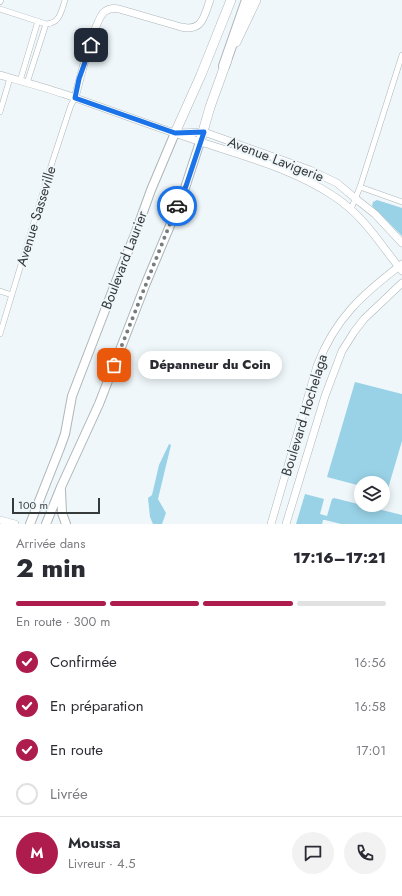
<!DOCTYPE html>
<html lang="fr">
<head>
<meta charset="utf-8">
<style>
	body { margin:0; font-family:Jost,sans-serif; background:#f2f2f3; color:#2b2b33; height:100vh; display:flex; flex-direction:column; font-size:15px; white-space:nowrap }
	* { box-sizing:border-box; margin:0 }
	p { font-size:13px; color:#7c7c81 }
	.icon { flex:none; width:22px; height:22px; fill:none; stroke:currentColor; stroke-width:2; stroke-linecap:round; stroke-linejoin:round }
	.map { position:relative; height:524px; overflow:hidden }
	.drawer { display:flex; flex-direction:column; background:#fff; flex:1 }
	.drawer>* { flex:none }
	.tools { position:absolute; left:354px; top:476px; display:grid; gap:8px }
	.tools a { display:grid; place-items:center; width:36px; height:36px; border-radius:50%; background:#fff; box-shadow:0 2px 10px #0003; font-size:20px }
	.scale { position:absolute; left:12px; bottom:10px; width:88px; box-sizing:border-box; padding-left:4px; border:2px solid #373a3b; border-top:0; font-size:11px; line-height:14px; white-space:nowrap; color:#373a3b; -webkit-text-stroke:3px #eff7fa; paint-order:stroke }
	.pin { position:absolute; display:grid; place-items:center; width:34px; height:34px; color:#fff; margin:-17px; border-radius:8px; box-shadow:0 2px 6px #0006 }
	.courier { position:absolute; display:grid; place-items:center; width:40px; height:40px; margin:-20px; border:3px solid #1a73e8; border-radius:50%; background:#fff; color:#222; box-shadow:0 1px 5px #0007 }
	.bubble { position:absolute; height:28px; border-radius:14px; background:#fff; box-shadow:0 2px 10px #0003; font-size:13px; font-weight:800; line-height:28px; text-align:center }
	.head em { font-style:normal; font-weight:800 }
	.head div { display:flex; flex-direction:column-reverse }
	.head { display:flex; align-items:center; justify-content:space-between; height:68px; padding:0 16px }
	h1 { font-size:26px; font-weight:800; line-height:30px }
	.bar { display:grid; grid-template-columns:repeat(4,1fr); gap:6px 4px; align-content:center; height:48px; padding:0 16px }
	.bar i { height:5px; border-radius:3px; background:#e1e1e2 }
	.bar .current { background:#ae1c4e }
	.bar p { grid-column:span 4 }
	.line { display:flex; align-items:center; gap:10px; padding:0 16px; border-top:1px solid #e1e1e2 }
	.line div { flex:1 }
	.round { display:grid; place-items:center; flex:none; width:42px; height:42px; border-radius:21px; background:#f2f2f3 }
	ol { padding:0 16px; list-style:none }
	li { display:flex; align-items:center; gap:12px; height:44px }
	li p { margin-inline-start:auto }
	li .icon { padding:4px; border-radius:50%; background:#ae1c4e; color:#fff; stroke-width:4 }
	li:last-child { color:#7c7c81 }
	li i { width:22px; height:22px; border:2px solid #e1e1e2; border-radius:50% }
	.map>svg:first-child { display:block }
</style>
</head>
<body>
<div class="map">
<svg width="402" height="524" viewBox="0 0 402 524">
	<rect width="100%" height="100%" fill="#eff7fa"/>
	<path fill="#99d2e7" d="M377,200L402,208V236L372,206L373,202Z
		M355,382L402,394V441L387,492L383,491V483H361V486L327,477Z
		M169,444L171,445L158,499L166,513L162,524H153L150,517L148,498L152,495L159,465Z
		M305,494L324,499L320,514L327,516L332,499L334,498L402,515V524H341L325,520H323L322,524H296Z"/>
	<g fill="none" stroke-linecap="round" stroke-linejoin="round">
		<g stroke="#aeb6b9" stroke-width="6">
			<path id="minor" d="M0,2L1,0
				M0,9L46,24C60,23 61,12 65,0
				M20,81L38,21
				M27,83L46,24
				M0,112L10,78
				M360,187L402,202
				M351,209L360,187L402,55
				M0,291L12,295
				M0,334L49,172L71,105L75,98"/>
		</g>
		<g stroke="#aeb6b9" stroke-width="8">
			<path id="tertiary" d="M0,75C21,81 43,87 64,94C110,110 155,127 201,142C247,157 295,170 335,197C365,217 380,244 402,271
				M75,98C79,82 94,22 104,12C109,8 114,8 119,9L181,27C203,32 204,16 210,0
				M179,133L204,132L310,170L337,183L356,199L375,214L402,243
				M0,520L15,524"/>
		</g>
		<g stroke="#aeb6b9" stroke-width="8">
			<path id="secondary" d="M271,524L317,366C335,318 363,294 402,264
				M286,524L325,396L342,351L354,332L364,319L402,283"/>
		</g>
		<g stroke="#aeb6b9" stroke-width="10">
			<path id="primary" d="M61,490L62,513L66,524
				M30,524L60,448L65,434L72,396L122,266L134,237L151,190L175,133
				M46,524L61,487L99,404L146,283L182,197L200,142"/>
		</g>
		<g stroke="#aeb6b9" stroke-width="10">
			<path id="trunk" d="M236,42L256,0
				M175,133L201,75L231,0
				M200,142L210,107L227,60"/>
		</g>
		<g stroke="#aeb6b9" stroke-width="12">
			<path id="motorway" d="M224,66L247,0"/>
		</g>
		<use href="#minor" stroke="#fff" stroke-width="5"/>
		<use href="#tertiary" stroke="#fff" stroke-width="7"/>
		<use href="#secondary" stroke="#fff" stroke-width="7"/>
		<use href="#primary" stroke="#fff" stroke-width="8"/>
		<use href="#trunk" stroke="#fff" stroke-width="9"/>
		<use href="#motorway" stroke="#fff" stroke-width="10"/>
	</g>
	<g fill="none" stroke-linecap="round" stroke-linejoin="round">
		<path stroke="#777c7e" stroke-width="4" stroke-dasharray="0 7.2" d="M114,365L177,206"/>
		<path stroke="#1a73e8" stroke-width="5" d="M91,45L79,79L75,98L175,133L204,132L186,186L177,206"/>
	</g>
	<g text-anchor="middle" stroke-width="4" stroke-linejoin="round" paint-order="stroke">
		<g font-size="14" fill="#373a3b" stroke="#eff7fa">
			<text transform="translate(276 159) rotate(21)" y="5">Avenue Lavigerie</text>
			<text transform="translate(36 216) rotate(-73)" y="5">Avenue Sasseville</text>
			<text transform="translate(124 260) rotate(-69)" y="5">Boulevard Laurier</text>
			<text transform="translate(304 415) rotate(-73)" y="5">Boulevard Hochelaga</text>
		</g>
	</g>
</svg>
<div class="tools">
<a><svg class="icon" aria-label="layers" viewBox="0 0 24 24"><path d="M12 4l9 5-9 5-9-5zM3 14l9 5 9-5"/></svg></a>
</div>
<div class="scale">100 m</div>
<div class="pin" style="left:114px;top:365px;background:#ea580c"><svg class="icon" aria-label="bag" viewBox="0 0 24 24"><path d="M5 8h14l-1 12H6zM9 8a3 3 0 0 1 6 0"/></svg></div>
<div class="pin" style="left:91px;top:45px;background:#1f2937"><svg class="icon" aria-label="home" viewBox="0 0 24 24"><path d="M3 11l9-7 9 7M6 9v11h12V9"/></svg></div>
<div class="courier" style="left:177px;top:206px"><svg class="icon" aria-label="car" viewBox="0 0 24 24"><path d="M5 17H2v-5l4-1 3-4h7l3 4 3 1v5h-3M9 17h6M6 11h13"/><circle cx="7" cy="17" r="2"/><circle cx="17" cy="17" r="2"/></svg></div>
<div class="bubble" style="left:138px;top:351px;width:144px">Dépanneur du Coin</div>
</div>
<section class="drawer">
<div class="head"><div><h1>2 min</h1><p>Arrivée dans</p></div><em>17:16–17:21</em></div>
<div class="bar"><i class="current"></i><i class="current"></i><i class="current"></i><i></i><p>En route · 300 m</p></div>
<ol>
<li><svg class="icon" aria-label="check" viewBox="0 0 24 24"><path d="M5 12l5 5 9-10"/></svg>Confirmée<p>16:56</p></li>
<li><svg class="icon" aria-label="check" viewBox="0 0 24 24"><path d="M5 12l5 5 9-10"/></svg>En préparation<p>16:58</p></li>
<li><svg class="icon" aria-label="check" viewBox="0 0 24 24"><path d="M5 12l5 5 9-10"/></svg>En route<p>17:01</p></li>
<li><i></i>Livrée</li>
</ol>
<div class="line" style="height:72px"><b class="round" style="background:#ae1c4e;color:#fff">M</b><div><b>Moussa</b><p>Livreur · 4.5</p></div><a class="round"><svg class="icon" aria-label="chat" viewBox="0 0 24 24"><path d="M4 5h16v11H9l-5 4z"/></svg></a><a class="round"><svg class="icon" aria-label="phone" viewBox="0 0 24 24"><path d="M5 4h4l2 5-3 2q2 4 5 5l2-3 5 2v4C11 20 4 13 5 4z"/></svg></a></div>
</section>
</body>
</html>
